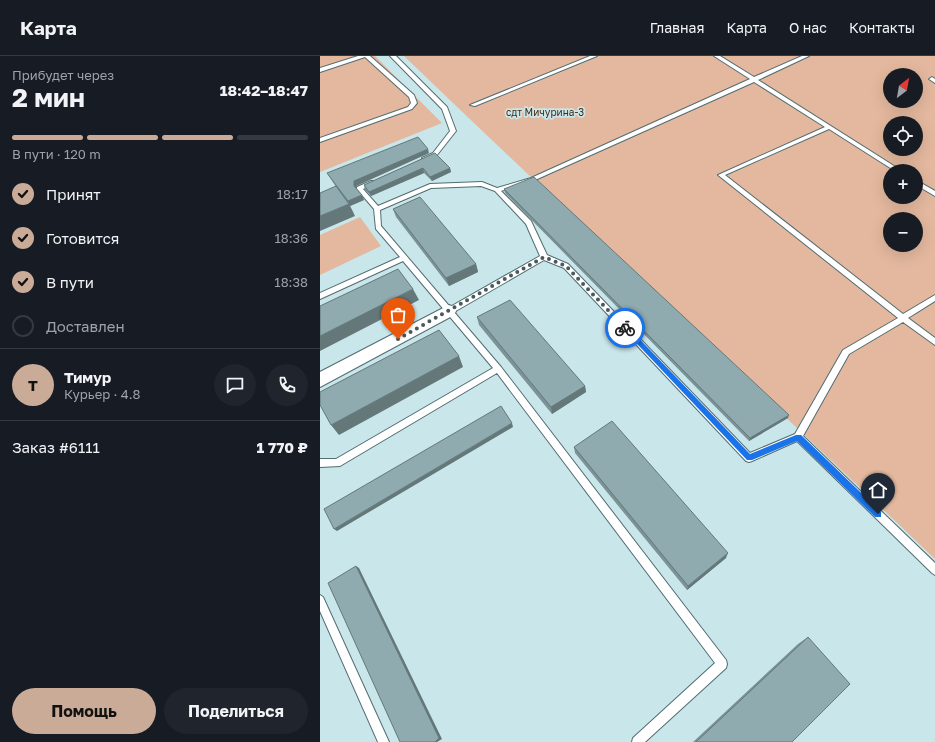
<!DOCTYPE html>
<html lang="ru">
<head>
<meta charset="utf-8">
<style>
	body { margin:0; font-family:"Golos Text",sans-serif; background:#20242c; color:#f1f3f6; height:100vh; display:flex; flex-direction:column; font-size:15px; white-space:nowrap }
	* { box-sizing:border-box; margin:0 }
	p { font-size:13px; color:#9ea1a6 }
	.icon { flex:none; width:22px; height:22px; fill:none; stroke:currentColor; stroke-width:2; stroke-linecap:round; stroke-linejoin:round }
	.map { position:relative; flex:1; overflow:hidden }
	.side { display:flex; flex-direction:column; background:#171b24; width:320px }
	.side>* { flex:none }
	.needle { width:26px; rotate:31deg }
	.controls { position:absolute; left:563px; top:12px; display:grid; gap:8px }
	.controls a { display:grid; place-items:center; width:40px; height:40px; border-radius:50%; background:#171b24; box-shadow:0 4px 16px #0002; font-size:20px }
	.pin { position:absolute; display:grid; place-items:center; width:34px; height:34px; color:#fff; margin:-41px -17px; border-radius:50% 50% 50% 0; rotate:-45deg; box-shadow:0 0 4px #0007 }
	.pin .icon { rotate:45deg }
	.courier { position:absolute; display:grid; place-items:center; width:40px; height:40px; margin:-20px; border:3px solid #1a73e8; border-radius:50%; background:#fff; color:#222; box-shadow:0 1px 5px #0007 }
	.headline em { font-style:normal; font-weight:700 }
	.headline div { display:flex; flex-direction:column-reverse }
	.headline { display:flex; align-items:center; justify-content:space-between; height:68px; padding:0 12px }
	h1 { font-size:26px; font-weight:700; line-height:30px }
	.bar { display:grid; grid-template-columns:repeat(4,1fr); gap:6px 4px; align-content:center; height:48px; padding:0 12px }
	.bar i { height:5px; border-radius:3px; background:#363941 }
	.bar .on { background:#c9ab98 }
	.bar p { grid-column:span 4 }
	.line { display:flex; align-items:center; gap:10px; padding:0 12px; border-top:1px solid #363941 }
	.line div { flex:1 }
	.round { display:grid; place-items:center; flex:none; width:42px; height:42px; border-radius:21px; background:#20242c }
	ol { padding:0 12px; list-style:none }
	li { display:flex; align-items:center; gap:12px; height:44px }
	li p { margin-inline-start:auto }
	li .icon { padding:4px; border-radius:50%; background:#c9ab98; color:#111; stroke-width:4 }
	li:last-child { color:#9ea1a6 }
	li i { width:22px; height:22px; border:2px solid #363941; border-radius:50% }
	.cta { display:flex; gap:8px; margin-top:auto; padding:8px 12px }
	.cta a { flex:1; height:46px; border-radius:24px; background:#c9ab98; color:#111; font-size:16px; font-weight:700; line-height:46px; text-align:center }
	.cta a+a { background:#20242c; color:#f1f3f6 }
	header { display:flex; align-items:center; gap:24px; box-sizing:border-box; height:56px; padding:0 20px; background:#171b24; border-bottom:1px solid #363941 }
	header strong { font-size:19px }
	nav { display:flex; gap:22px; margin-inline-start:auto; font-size:14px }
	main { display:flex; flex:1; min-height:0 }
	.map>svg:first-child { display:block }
</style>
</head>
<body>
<header>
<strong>Карта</strong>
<nav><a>Главная</a><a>Карта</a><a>О нас</a><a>Контакты</a></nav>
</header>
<main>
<section class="side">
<div class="headline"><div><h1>2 мин</h1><p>Прибудет через</p></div><em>18:42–18:47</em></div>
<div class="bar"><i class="on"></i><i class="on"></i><i class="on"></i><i></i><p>В пути · 120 m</p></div>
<ol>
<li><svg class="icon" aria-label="check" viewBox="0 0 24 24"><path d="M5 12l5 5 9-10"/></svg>Принят<p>18:17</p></li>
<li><svg class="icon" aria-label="check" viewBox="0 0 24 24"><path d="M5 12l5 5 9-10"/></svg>Готовится<p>18:36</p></li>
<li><svg class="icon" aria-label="check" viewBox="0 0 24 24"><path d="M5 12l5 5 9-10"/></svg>В пути<p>18:38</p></li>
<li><i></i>Доставлен</li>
</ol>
<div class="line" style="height:72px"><b class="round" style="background:#c9ab98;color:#111">Т</b><div><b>Тимур</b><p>Курьер · 4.8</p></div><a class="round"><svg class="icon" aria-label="chat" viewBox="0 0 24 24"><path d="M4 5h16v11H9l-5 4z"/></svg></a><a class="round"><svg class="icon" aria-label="phone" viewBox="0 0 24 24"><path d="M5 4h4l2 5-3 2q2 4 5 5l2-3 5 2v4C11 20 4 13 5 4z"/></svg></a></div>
<div class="line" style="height:52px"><div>Заказ #6111</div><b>1 770 ₽</b></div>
<div class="cta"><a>Помощь</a><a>Поделиться</a></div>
</section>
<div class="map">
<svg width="615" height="686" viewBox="0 0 615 686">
	<rect width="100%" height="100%" fill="#c9e6ea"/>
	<path fill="#e3b89e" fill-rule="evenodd" d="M0,0H55L122,67L0,116Z
		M84,0H615V503C439,335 260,169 84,0ZM570,19H596V45H570ZM570,67H596V93H570ZM570,115H596V141H570ZM570,163H596V189H570Z
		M40,161L61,190L0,219V179Z"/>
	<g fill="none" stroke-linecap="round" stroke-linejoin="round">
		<g stroke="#526c70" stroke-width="2">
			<path id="lane" d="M38,0H50L94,39L97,47L92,53L0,86V82L88,51L91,47L89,41L45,1L0,16V12Z
				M70,0H76L127,51L136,75L117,99L105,104L102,102L113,97L130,75L122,53Z
				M270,0H277L155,50L150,49Z
				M394,0H400L434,21L482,0H489L438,24L582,115H575L509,73L405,119L583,258L615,239V245L588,262L615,282V289L583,266L529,298L483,380L615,507V519L612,517L477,385L432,405L429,406L426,405L244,212L224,204L134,256L181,311L406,604L407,608L406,612L325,686H312L313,682L395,607L177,317L20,410L0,411V403H16L173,312L83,205L0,243V237L80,201L56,173L54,153L37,133V131L51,125H55V127L43,133L58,150L110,128L162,126L177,132L211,122L430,23ZM434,26L505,71L398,119L578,262L523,294L475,378L430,397L248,208L227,199L211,165L181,135L215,124ZM161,130L175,135L206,168L220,200L130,251L61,170L60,154L111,132Z
				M612,21L615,23V27L609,23Z
				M596,124L615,135V140L596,129Z
				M0,539L3,541L69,686H58L0,555Z"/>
		</g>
		<g stroke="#526c70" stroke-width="2">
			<path id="street" d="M129,249L134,251L136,255L134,259L0,331V316Z"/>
		</g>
		<use href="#lane" fill="#fff" fill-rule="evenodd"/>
		<use href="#street" fill="#fff" fill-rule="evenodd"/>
	</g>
	<path fill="#7b9396" d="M109,97L36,130V132L44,144L30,150L19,135L29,148L35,160L7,117Z
		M115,97L130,112L131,116L112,125L104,117L51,140L45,134L44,129Z
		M184,133L468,362L429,385L185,137Z
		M73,153L156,208L158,216L129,230L76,161Z
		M157,261L265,330L266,336L232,358L159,269Z
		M254,391L406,502L367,534L255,397Z
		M488,581L472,686H373L478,588Z"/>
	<path fill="#64787a" d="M108,93L109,97L36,130V134L34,130V125Z
		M103,112L104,117L51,140L49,136Z
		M130,112L131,116L112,125L110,121Z
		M42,139L44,144L30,150L28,145Z
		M29,148L35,160L0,175V160Z
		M156,208L158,216L129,230L126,222Z
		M93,233L99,244L0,295V280Z
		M139,300L143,311L19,379L11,369Z
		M265,330L266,336L232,358L231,351Z
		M469,359L468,362L429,385L430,382Z
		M192,367L193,371L17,475L14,473Z
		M408,497L406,502L367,534L368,530Z
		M36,510L39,512L122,683L117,686H115Z"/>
	<path fill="#8fabaf" stroke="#64787a" d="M98,81L108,93L34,125V130L42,139L28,145L7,117Z
		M115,97L130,112L110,121L103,112L49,136L44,129Z
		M214,121L469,359L430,382L184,133Z
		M16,130L29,148L0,160V137Z
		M100,141L156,208L126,222L73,153Z
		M78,213L93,233L0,280V250Z
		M190,244L265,330L231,351L157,261Z
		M119,274L139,300L11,369L0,349V336Z
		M181,350L192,367L14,473L4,453Z
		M292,365L408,497L368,530L254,391Z
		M36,510L119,682L115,686H80L8,527Z
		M488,581L530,628L472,686H376Z"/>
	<path fill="#1a73e8" d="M303,270H307L430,398L476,379H481L561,456V461H555L477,385L432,404H427L303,273Z"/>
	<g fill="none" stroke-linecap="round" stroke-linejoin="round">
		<path stroke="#4a595c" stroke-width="4" stroke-dasharray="0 7.2" d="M78,283L224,201L246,210L305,272"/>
	</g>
	<g text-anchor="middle" stroke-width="3.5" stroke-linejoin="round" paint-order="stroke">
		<g font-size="10" fill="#4d2910" stroke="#c9e6ea">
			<text x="225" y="60">сдт Мичурина-3</text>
		</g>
	</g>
</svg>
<div class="controls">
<a><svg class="needle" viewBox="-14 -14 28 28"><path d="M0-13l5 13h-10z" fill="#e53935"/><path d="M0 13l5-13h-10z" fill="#9ea1a6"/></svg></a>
<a><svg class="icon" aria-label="locate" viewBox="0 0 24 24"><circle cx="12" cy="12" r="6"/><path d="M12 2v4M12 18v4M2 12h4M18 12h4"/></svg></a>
<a>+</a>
<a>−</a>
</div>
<div class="pin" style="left:78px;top:283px;background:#ea580c"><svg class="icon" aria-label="bag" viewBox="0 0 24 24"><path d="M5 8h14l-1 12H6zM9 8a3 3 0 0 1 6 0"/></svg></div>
<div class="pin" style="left:558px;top:458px;background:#1f2937"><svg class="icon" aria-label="home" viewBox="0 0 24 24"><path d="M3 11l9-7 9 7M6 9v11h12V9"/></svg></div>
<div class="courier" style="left:305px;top:272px"><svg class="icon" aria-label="bike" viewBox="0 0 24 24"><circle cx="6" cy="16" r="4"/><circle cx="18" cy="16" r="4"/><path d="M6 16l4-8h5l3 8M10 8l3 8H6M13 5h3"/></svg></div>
</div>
</main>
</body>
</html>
